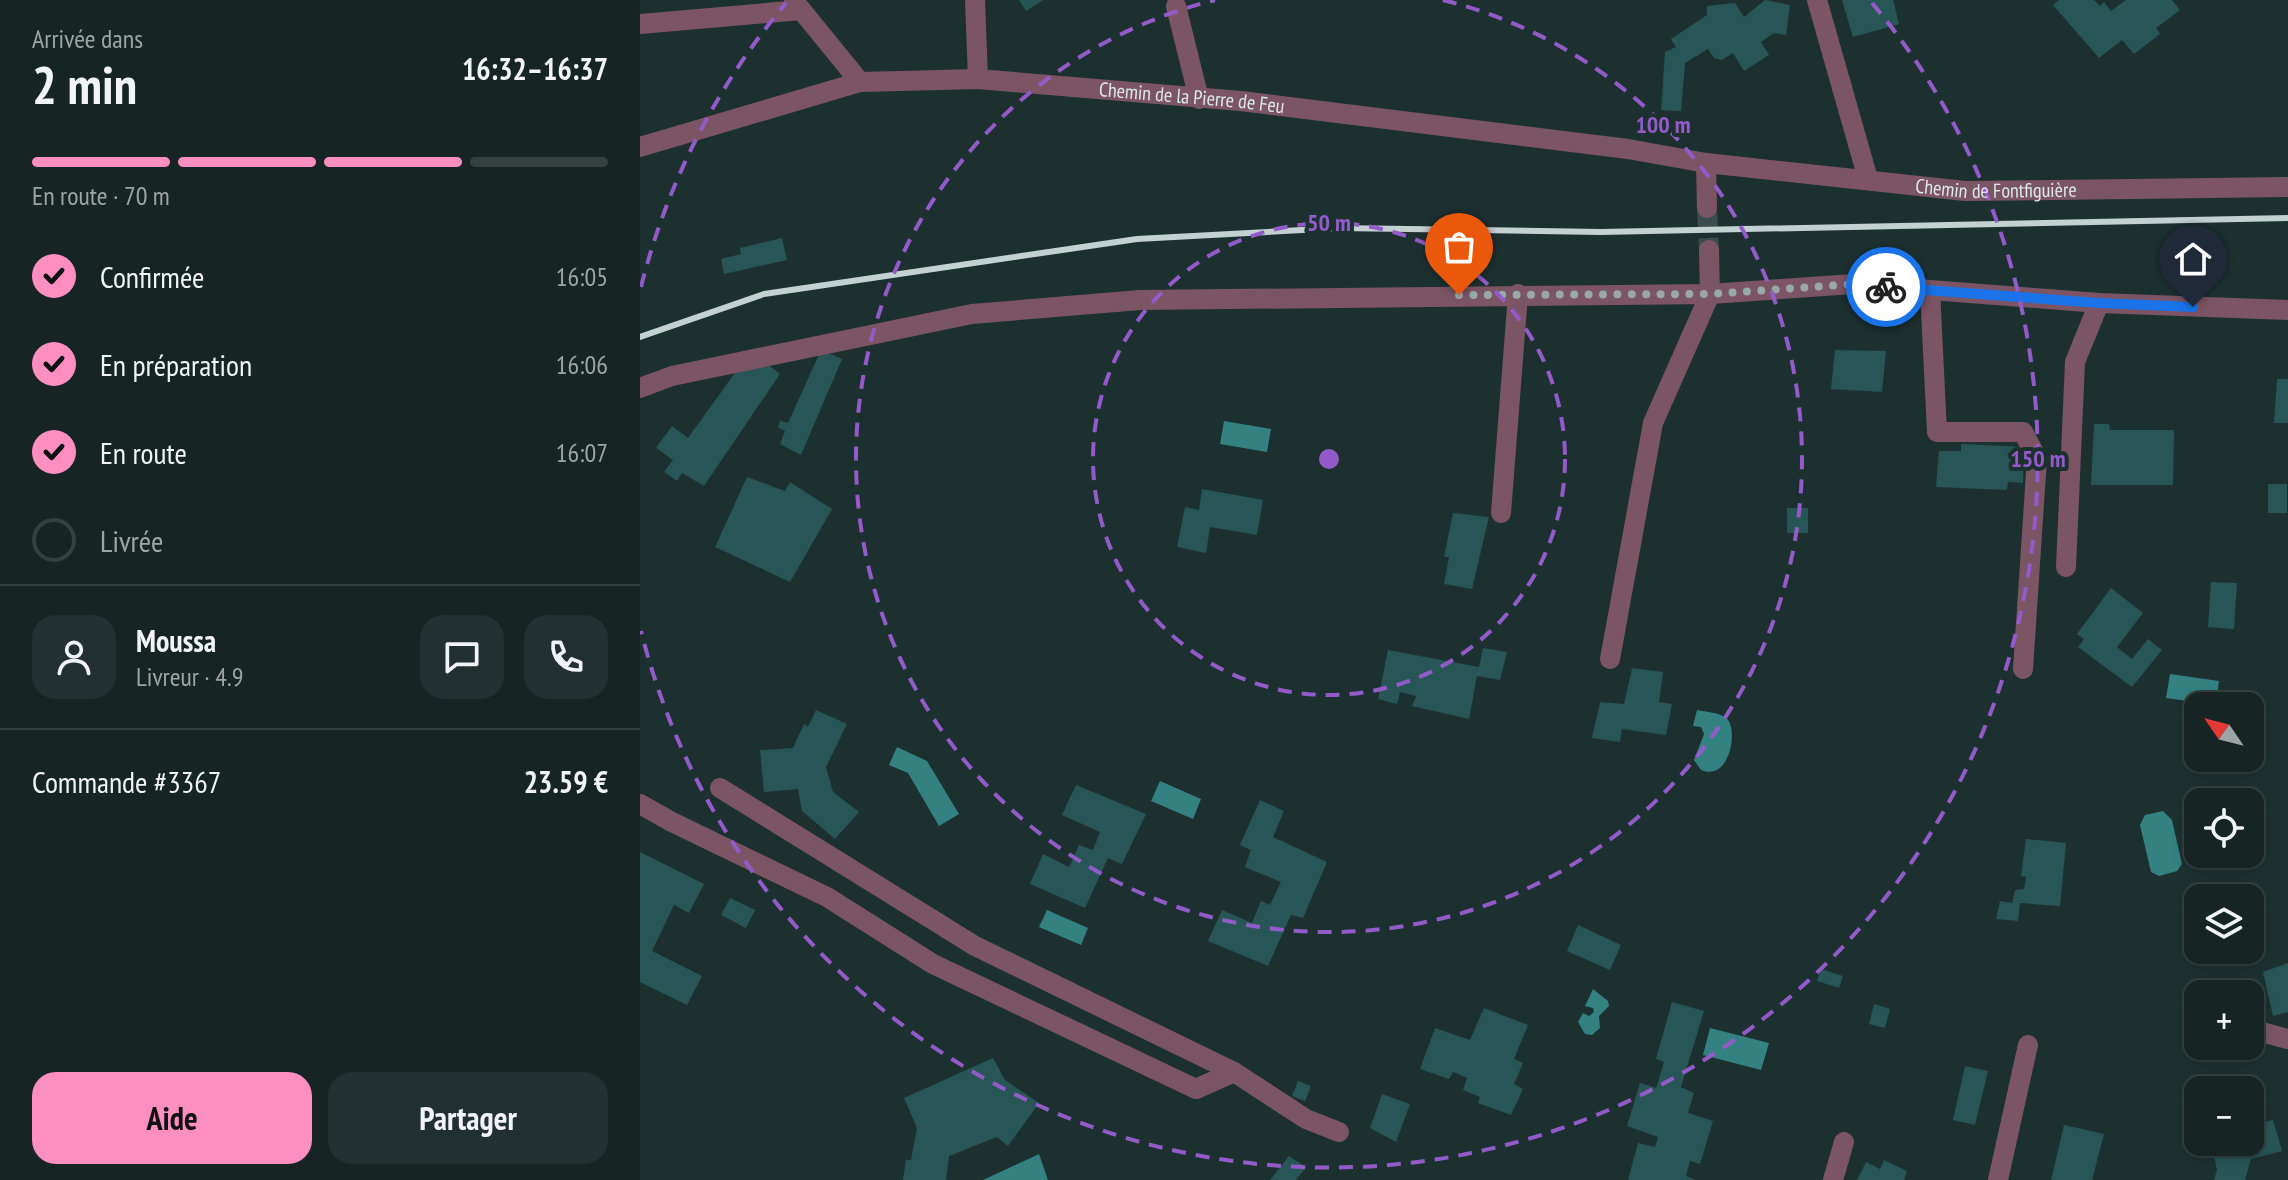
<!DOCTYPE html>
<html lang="fr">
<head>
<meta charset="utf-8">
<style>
	body { margin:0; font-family:"PT Sans Narrow",sans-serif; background:#233031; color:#f1f3f6; height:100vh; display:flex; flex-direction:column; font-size:30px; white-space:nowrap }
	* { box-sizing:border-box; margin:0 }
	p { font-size:26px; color:#9ea4a6 }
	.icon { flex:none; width:44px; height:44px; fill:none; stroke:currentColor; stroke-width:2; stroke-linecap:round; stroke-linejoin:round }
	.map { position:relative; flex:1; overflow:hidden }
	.details { display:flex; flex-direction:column; background:#162424; width:640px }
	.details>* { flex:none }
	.needle { width:52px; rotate:305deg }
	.buttons { position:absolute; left:1544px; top:692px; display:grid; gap:16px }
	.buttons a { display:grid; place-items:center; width:80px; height:80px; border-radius:16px; background:#162424; box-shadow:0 4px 12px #0003,0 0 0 2px #354141; font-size:40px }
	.pin { position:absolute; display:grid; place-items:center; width:68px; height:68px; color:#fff; margin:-82px -34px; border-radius:50% 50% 50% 0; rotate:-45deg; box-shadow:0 0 8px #0007 }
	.pin .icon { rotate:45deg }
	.courier { position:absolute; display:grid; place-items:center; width:80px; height:80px; margin:-40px; border:6px solid #1a73e8; border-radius:50%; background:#fff; color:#222; box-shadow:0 2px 10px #0007 }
	.headline em { font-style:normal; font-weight:700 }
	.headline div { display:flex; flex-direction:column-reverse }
	.headline { display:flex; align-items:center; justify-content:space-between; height:136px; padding:0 32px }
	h1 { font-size:52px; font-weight:700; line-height:60px }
	.bar { display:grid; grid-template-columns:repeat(4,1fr); gap:12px 8px; align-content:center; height:96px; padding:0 32px }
	.bar i { height:10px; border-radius:6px; background:#354141 }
	.bar .on { background:#fd8ec0 }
	.bar p { grid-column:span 4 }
	.line { display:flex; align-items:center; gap:20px; padding:0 32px; border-top:2px solid #354141 }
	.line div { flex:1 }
	.round { display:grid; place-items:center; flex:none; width:84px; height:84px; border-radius:24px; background:#233031 }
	ol { padding:0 32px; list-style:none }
	li { display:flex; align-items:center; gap:24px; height:88px }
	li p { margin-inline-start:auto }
	li .icon { padding:8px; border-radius:50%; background:#fd8ec0; color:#111; stroke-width:4 }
	li:last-child { color:#9ea4a6 }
	li i { width:44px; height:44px; border:4px solid #354141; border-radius:50% }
	.action { display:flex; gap:16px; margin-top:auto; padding:16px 32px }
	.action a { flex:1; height:92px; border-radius:24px; background:#fd8ec0; color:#111; font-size:32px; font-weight:700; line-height:92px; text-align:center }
	.action a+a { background:#233031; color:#f1f3f6 }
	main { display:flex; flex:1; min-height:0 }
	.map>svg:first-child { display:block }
</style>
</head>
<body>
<main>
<section class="details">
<div class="headline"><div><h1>2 min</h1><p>Arrivée dans</p></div><em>16:32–16:37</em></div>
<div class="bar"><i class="on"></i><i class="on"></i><i class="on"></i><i></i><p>En route · 70 m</p></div>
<ol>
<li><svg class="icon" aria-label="check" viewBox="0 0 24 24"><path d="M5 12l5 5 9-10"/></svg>Confirmée<p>16:05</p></li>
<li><svg class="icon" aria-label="check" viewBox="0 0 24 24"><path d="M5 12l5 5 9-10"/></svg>En préparation<p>16:06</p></li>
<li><svg class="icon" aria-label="check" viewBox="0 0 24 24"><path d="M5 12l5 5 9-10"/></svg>En route<p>16:07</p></li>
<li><i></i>Livrée</li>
</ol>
<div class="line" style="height:144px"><a class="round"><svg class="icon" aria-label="person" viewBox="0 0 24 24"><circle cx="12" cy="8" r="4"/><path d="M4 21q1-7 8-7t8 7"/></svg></a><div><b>Moussa</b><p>Livreur · 4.9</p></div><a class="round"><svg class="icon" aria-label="chat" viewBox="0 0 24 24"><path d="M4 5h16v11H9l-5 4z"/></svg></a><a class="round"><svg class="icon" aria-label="phone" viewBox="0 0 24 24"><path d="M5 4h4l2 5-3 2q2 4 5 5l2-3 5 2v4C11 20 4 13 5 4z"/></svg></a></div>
<div class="line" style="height:104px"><div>Commande #3367</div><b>23.59 €</b></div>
<div class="action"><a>Aide</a><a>Partager</a></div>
</section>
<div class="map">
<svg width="1648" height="1180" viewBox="0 0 1648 1180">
	<rect width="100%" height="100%" fill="#1d3030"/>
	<path fill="#348182" d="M584,421L631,429L627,452L580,444Z
		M1530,674L1579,681L1576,705L1526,698Z
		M1057,710C1066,712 1080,712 1087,719C1098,728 1091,782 1061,770L1054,760L1064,734L1061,727L1053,726Z
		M257,747L287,761L319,814L299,826L268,773L249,765Z
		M520,781L561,799L553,819L511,801Z
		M1523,811L1532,820L1542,864L1537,871L1519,876L1511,872L1500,825L1505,815Z
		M407,910L448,928L441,945L399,927Z
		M953,989L968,1001L969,1006L959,1016L960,1028L952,1035L945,1034L938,1022L943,1013L949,1016L954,1012L953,1008L945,1006Z
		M1070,1028L1129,1043L1121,1070L1063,1055Z
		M399,1154L408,1180H343Z"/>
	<path fill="#285556" d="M379,0H403L386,11Z
		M1125,0L1150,5L1146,35L1134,33L1121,42L1129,55L1104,71L1093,53L1082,60L1074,58L1068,49L1045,63L1041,111L1021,110L1025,52L1036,47L1031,39L1067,15V6L1095,3L1104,17Z
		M1202,0H1253L1259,24L1213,37Z
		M1419,0H1454L1460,6L1464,2L1471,11L1486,0H1532L1540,10L1516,28L1520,34L1494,54L1482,40L1459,58L1413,5Z
		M142,238L147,260L84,274L81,259L101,254L100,248Z
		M181,350L202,359L161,455L140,444L145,431L138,427L140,421L148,423Z
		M1195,350L1246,351L1242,392L1191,389Z
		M125,362L140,374L64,486L42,473L37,481L24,472L33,460L16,448L32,426L48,438L97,370Z
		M1637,379H1648V423H1634Z
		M1454,424H1469L1470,430H1534L1533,485H1451Z
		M1321,444L1384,447L1383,483L1368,482L1367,490L1296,487L1299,451H1321Z
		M107,477L145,491L150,482L192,509L150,582L75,547Z
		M1628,484H1647V513H1628Z
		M562,489L623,500L617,535L570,527L566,553L537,547L545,507L559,510Z
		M1147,508H1168V533H1147Z
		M813,513L849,517L832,589L804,584L809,557H804Z
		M1571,582L1597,583L1594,629L1568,627Z
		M1471,588L1503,613L1477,647L1492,659L1508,639L1522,650L1492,687L1438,647L1444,639L1437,634Z
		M843,648L867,652L860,680L837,676L829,719L772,706L776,696L760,692L757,704L738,699L748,650L839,667Z
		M992,668L1023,672L1019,702L1032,704L1026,735L982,729L980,742L952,738L960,702L984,704Z
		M176,710L207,724L186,767L193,792L219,812L195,839L162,811L158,789L124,792L120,750L153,748L164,724L168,727Z
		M436,785L506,814L482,864L468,858L445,908L390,884L403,854L429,867L439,845L453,850L460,832L422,815Z
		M620,800L644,811L633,837L687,862L663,918L651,915L628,966L568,941L582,910L612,923L621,901L630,905L641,882L605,867L611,850L600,845Z
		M1386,839L1426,843L1420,906L1380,903L1378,921L1356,919L1360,901L1372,903L1375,890L1384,889L1386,877L1381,876Z
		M0,852L64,884L49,913L34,905L12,951L62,976L47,1005L0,982Z
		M90,898L115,910L106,928L81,915Z
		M938,925L981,945L970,970L927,951Z
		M1648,963V1012L1633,1016L1623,972Z
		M1181,969L1203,976L1199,988L1177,981Z
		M1032,1002L1064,1011L1041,1087L1054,1093L1048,1113L1073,1121L1060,1164L1050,1161L1046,1176L1056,1180H988L998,1143L1015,1147L1018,1137L987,1126L1000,1083L1016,1088L1024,1062L1016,1059Z
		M1234,1004L1250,1009L1245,1028L1229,1024Z
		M844,1008L888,1025L874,1059L883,1063L874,1084L883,1089L871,1115L838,1103L840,1097L823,1090L827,1078L813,1072L809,1079L780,1069L795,1028L830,1040Z
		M353,1058L365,1080L399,1103L368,1146L357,1137L309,1156L306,1180H263L266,1160H271L277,1128L264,1098Z
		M1325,1066L1348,1071L1335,1125L1313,1120Z
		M658,1081L671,1086L665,1101L652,1096Z
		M742,1094L770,1104L756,1142L730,1128Z
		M1633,1120L1642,1151L1611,1159L1605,1180H1574L1577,1170L1571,1142H1610V1126Z
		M1424,1125L1464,1134L1452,1180H1411Z
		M649,1156L666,1167L656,1180H630Z
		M1244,1160L1267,1171L1264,1180H1217L1226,1162L1240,1169Z"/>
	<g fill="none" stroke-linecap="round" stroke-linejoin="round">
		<path stroke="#3a4c4c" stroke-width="20" stroke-dasharray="20 10" stroke-linecap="butt" d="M1067,208L1069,250"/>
		<g stroke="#7c5565" stroke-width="20">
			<path d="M335,0L338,79"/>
			<path d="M1177,0L1228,179"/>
			<path d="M154,1L220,82"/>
			<path d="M536,6L559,99"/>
			<path d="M0,24L161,10"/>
			<path id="s1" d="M0,147L220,82L338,79L601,101L988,149L1066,163L1325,191L1648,187"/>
			<path d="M1066,163L1067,208"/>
			<path d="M1290,290L1297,432H1383L1397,458L1383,669"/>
			<path d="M0,388L32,376L332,314L500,300L1070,294L1213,284L1459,303L1648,310"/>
			<path d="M861,513L878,294"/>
			<path d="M1426,567L1435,362L1459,303"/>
			<path d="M970,659L1013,423L1070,294L1069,250"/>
			<path d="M80,788L335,946L594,1072L666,1119L699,1132"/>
			<path d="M0,804L32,822L187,897L293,964L556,1089L594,1072"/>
			<path d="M1610,1029L1648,1039"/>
			<path d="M1193,1180L1204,1142"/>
			<path d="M1358,1180L1388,1045"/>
		</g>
		<path stroke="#c4d1d1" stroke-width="6" d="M0,337L124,294L497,239L699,228L961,232L1648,218"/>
	</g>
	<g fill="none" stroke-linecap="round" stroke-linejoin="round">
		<path stroke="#99a8a8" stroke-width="8" stroke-dasharray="0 14.4" d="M819,295L1070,294L1213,284L1246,287"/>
		<path stroke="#1a73e8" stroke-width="10" d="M1246,287L1459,303L1553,307"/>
	</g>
	<g fill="none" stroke="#935bc9" stroke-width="4" stroke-dasharray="14 10">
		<circle cx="689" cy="459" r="236"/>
		<path d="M803 0A473 473 0 1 1 575 0"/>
		<path d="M1 287A709 709 0 0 1 146 3M1232 3A709 709 0 1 1 1 631"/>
	</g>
	<g text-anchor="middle" stroke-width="8" stroke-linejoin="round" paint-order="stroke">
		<g font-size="20" fill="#dce8e8" stroke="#1d3030">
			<text dy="7" stroke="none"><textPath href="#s1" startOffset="562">Chemin de la Pierre de Feu</textPath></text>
			<text dy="7" stroke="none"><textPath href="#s1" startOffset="1372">Chemin de Fontfiguière</textPath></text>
		</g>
	</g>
	<circle cx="689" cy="459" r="12" fill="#935bc9" stroke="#1d3030" stroke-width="4"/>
	<g font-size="24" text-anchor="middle" font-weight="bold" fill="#935bc9" stroke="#1d3030" stroke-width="8" stroke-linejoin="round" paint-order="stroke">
		<text x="1023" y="133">100 m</text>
		<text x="689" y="231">50 m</text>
		<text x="1398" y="467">150 m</text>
	</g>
</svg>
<div class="buttons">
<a><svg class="needle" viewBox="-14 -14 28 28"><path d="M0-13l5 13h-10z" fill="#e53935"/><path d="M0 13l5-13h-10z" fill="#9ea4a6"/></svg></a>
<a><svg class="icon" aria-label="locate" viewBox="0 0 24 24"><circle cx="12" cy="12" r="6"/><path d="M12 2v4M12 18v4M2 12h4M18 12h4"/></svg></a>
<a><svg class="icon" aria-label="layers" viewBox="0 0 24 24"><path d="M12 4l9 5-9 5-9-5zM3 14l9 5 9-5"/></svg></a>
<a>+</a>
<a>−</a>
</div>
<div class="pin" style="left:819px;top:295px;background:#ea580c"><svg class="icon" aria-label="bag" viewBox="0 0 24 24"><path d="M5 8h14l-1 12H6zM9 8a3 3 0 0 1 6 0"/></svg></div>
<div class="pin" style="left:1553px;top:307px;background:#1f2937"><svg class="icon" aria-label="home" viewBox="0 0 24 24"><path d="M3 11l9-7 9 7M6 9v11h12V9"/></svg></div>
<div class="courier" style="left:1246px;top:287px"><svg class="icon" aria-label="bike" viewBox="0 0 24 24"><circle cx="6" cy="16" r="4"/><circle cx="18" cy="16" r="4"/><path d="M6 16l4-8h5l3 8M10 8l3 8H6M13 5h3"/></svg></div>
</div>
</main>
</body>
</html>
